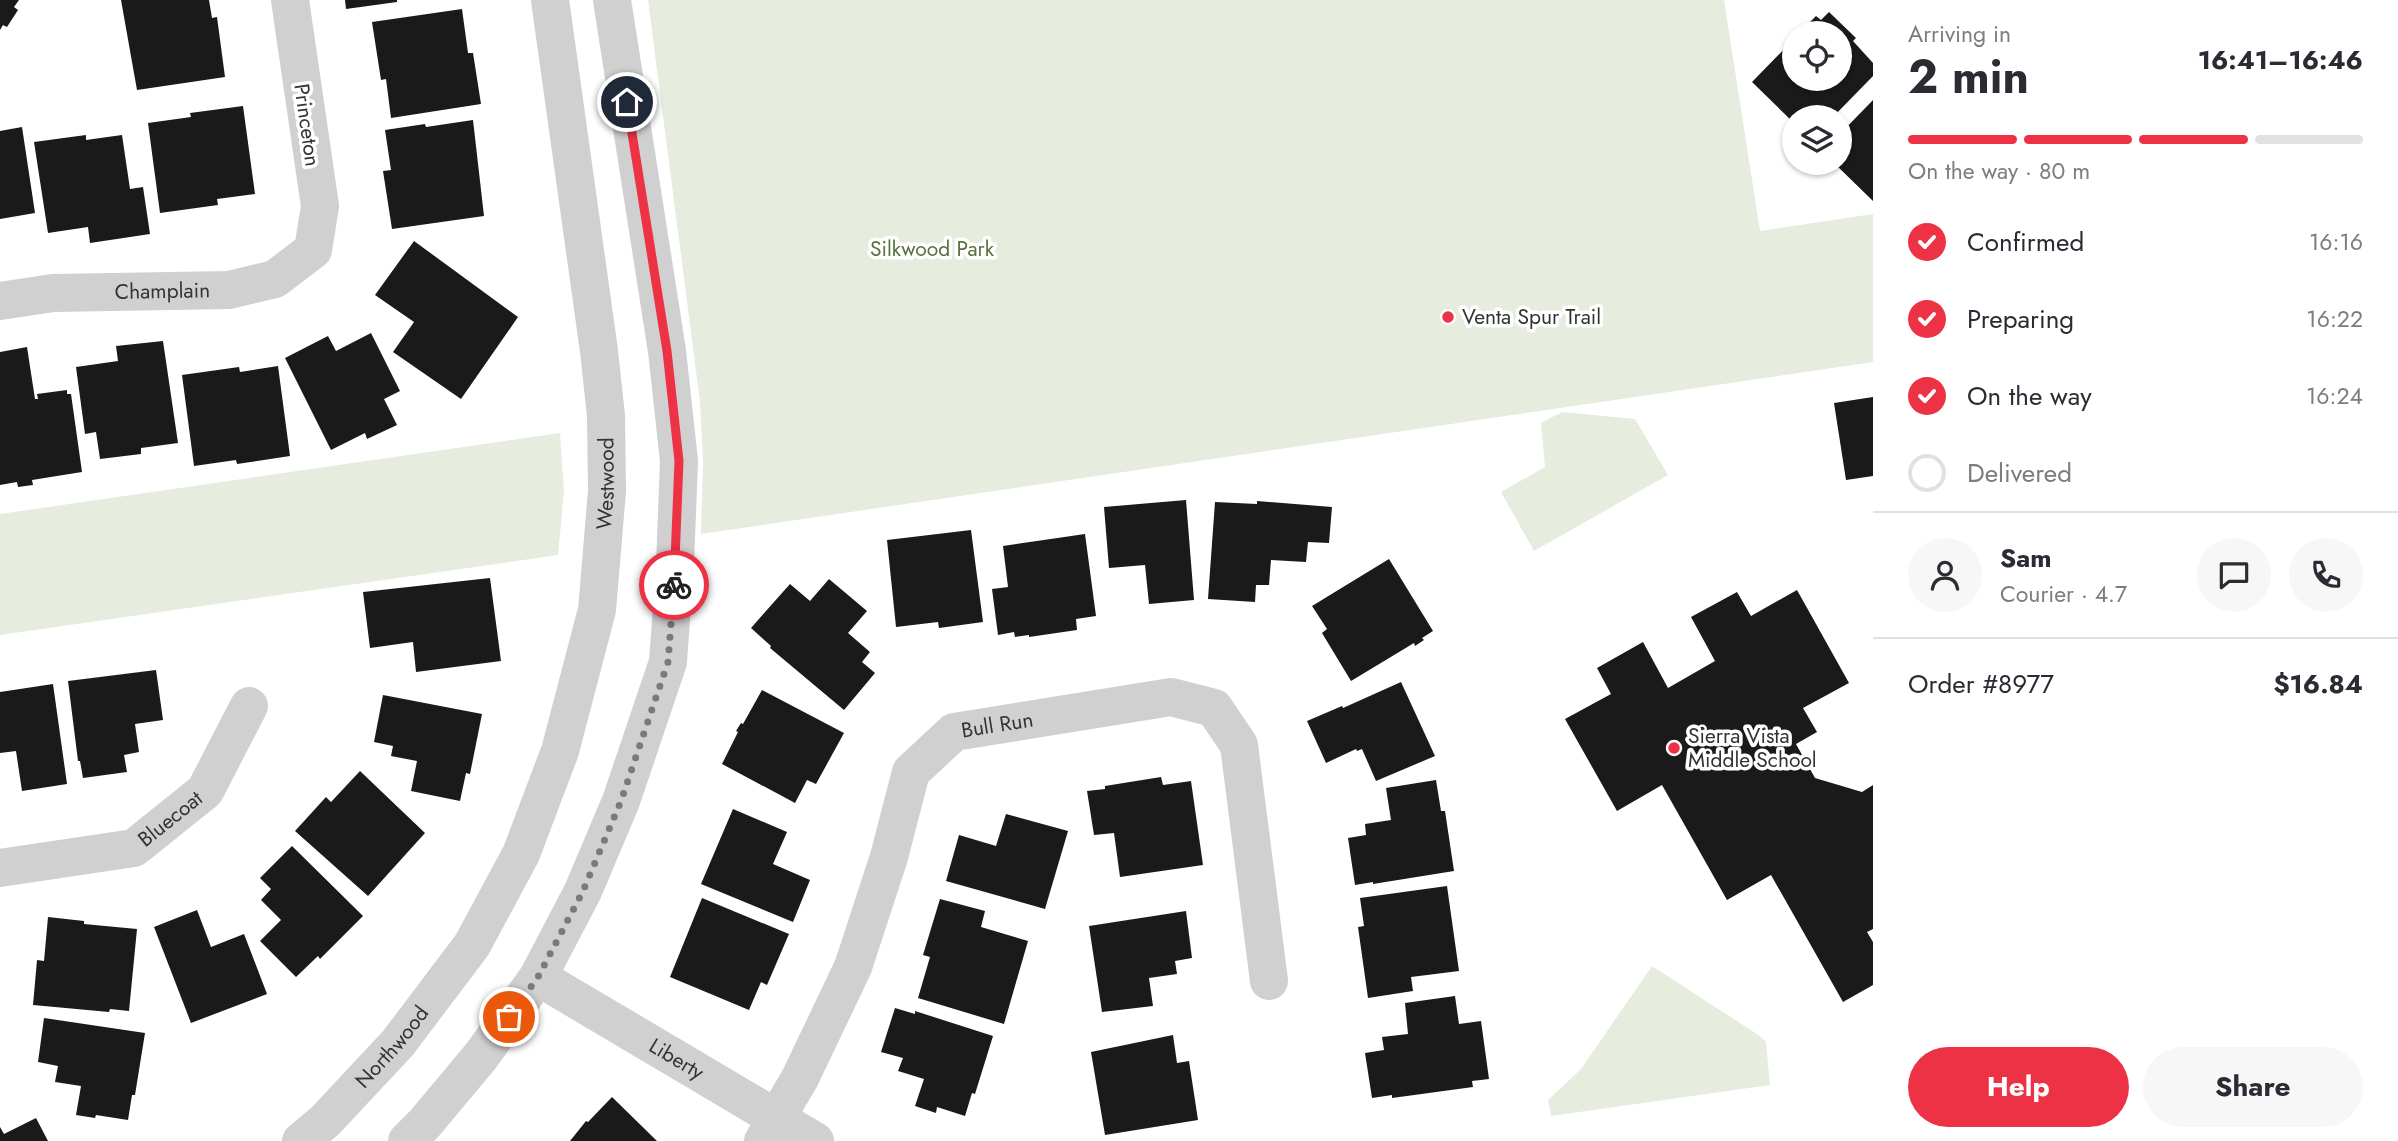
<!DOCTYPE html>
<html lang="en">
<head>
<meta charset="utf-8">
<style>
	body { margin:0; font-family:Jost,sans-serif; background:#f7f7f7; color:#2b2b33; height:100vh; display:flex; flex-direction:column; font-size:26px; white-space:nowrap }
	* { box-sizing:border-box; margin:0 }
	p { font-size:23px; color:#7c7c81 }
	.icon { flex:none; width:38px; height:38px; fill:none; stroke:currentColor; stroke-width:2; stroke-linecap:round; stroke-linejoin:round }
	.map { position:relative; flex:1; overflow:hidden }
	.details { display:flex; flex-direction:column; background:#fff; width:525px }
	.details>* { flex:none }
	.tools { position:absolute; left:1782px; top:21px; display:grid; gap:14px }
	.tools a { display:grid; place-items:center; width:70px; height:70px; border-radius:50%; background:#fff; box-shadow:0 2px 5px #0004; font-size:35px }
	.pin { position:absolute; display:grid; place-items:center; width:60px; height:60px; color:#fff; margin:-30px; border:4px solid #fff; border-radius:50%; box-shadow:0 2px 7px #0007 }
	.courier { position:absolute; display:grid; place-items:center; width:70px; height:70px; margin:-35px; border:5px solid #ec3244; border-radius:50%; background:#fff; color:#222; box-shadow:0 2px 9px #0007 }
	.headline em { font-style:normal; font-weight:700 }
	.headline div { display:flex; flex-direction:column-reverse }
	.headline { display:flex; align-items:center; justify-content:space-between; height:119px; padding:0 35px }
	h1 { font-size:46px; font-weight:700; line-height:52px }
	.bar { display:grid; grid-template-columns:repeat(4,1fr); gap:10px 7px; align-content:center; height:84px; padding:0 35px }
	.bar i { height:9px; border-radius:5px; background:#e1e1e2 }
	.bar .current { background:#ec3244 }
	.bar p { grid-column:span 4 }
	.line { display:flex; align-items:center; gap:18px; padding:0 35px; border-top:2px solid #e1e1e2 }
	.line div { flex:1 }
	.round { display:grid; place-items:center; flex:none; width:74px; height:74px; border-radius:37px; background:#f7f7f7 }
	ol { padding:0 35px; list-style:none }
	li { display:flex; align-items:center; gap:21px; height:77px }
	li p { margin-inline-start:auto }
	li .icon { padding:7px; border-radius:50%; background:#ec3244; color:#fff; stroke-width:4 }
	li:last-child { color:#7c7c81 }
	li i { width:38px; height:38px; border:4px solid #e1e1e2; border-radius:50% }
	.primary-button { display:flex; gap:14px; margin-top:auto; padding:14px 35px }
	.primary-button a { flex:1; height:80px; border-radius:42px; background:#ec3244; color:#fff; font-size:28px; font-weight:700; line-height:80px; text-align:center }
	.primary-button a+a { background:#f7f7f7; color:#2b2b33 }
	main { display:flex; flex:1; min-height:0 }
	.map>svg:first-child { display:block }
</style>
</head>
<body>
<main>
<div class="map">
<svg width="1873" height="1141" viewBox="0 0 1873 1141">
	<rect width="100%" height="100%" fill="#fff"/>
	<path fill="#e6ecde" d="M648,0H1724L1760,231L1873,214V362L701,534L703,462L700,402Z
		M1562,412L1635,419L1668,475L1534,551L1501,492L1545,467L1541,423Z
		M560,433L564,491L558,555L0,635V514Z
		M1652,966L1760,1036L1766,1042L1770,1085L1551,1116L1548,1100L1581,1069Z"/>
	<path fill="#1a1a1a" d="M0,0H19L14,7L18,10L7,27L3,25L0,30Z
		M121,0H209L212,18L217,17L225,77L137,90Z
		M345,0H397V2L346,9Z
		M462,9L468,53H473L481,104L391,118L386,79L381,80L372,22Z
		M1829,12L1856,38L1853,41L1873,63V76L1833,117H1794V123L1752,82L1794,39V79H1839V33H1799L1816,16L1821,20Z
		M1873,100V201L1834,163H1839V135Z
		M243,106L255,194L217,199L218,205L160,213L148,123L191,117L190,113Z
		M473,120L484,216L392,229L383,171L391,170L385,130L425,124L426,127Z
		M22,127L35,213L0,219V131Z
		M86,135V140L122,135L130,189L143,187L150,234L90,243L88,227L48,233L34,142Z
		M414,241L518,317L461,399L393,352L414,322L375,295Z
		M371,333L400,391L384,399L397,425L367,439L365,433L331,450L285,358L328,336L336,351Z
		M163,341L178,443L141,448V454L100,459L96,432L85,434L76,367L118,361L116,346Z
		M27,347L35,399H38L37,394L67,390V394H71L82,472L32,480L33,485L18,487L17,482L0,485V352Z
		M278,366L290,456L237,464L236,460L194,466L182,375L239,367L240,372Z
		M1873,397V476L1846,480L1834,403Z
		M1186,500L1194,600L1149,604L1145,565L1109,568L1104,507Z
		M1257,501L1332,507L1329,543L1308,542L1306,562L1271,560L1269,585H1256L1255,602L1208,599L1215,502L1257,504Z
		M971,530L983,622L939,628L938,622L896,627L887,540Z
		M1085,534L1096,616L1076,619L1077,630L1029,637V635L1015,637L1014,632L998,635L992,589L1008,587L1003,546Z
		M1389,559L1433,631L1422,638L1424,640L1415,646L1414,643L1351,681L1322,633L1327,629L1312,606Z
		M490,578L501,661L416,672L413,642L370,648L363,592Z
		M829,579L867,611L848,633L870,652L862,662L875,673L844,710L770,648L771,646L751,628L790,584L810,601Z
		M1797,590L1849,683L1803,708L1817,732L1796,744L1815,778L1862,792L1873,785V929L1867,932L1873,942V985L1843,1002L1771,875L1727,900L1662,785L1617,811L1565,719L1611,694L1597,668L1643,642L1668,688L1715,661L1691,617L1737,592L1751,616Z
		M156,670L163,720L135,724L139,752L124,755L127,772L83,778L80,761H78L68,681Z
		M1401,682L1435,756L1376,781L1362,749L1357,751L1356,749L1326,763L1307,721L1342,706L1343,708Z
		M53,684L67,784L22,791L16,751L0,753V692Z
		M762,690L844,733L816,784L807,780L795,803L722,764L738,732L736,731L741,723L743,724Z
		M383,695L482,714L470,774L466,773L460,801L411,791L417,761L391,756L393,746L374,742Z
		M360,771L425,833L368,896L295,831L326,797L331,802Z
		M1161,777L1163,785L1191,781L1203,865L1120,877L1114,833L1094,835L1087,791L1105,789V786Z
		M1436,780L1441,811H1445L1454,871L1373,884V882L1355,885L1348,838L1366,835L1365,824L1391,820L1386,788Z
		M733,809L787,832L773,864L810,880L793,922L701,884Z
		M1006,814L1068,831L1045,909L946,881L959,835L996,846Z
		M292,846L363,916L320,959L318,956L296,977L260,941L281,920L261,900L271,889L260,878Z
		M1447,886L1459,971L1411,977L1413,991L1368,998L1358,927L1364,926L1360,898Z
		M702,898L789,934L767,985L761,982L749,1010L670,977Z
		M940,899L985,911L981,927L1028,941L1004,1024L918,998L930,957L923,955Z
		M197,910L211,947L244,934L267,994L191,1023L154,927Z
		M1186,911L1192,958L1175,961L1177,974L1149,978L1153,1006L1102,1012L1089,926Z
		M48,917L84,921V924L137,929L129,1011L110,1009L109,1012L33,1005L37,960L44,961Z
		M1455,996L1459,1024L1481,1021L1489,1079L1472,1081L1473,1087L1392,1098V1095L1372,1098L1365,1053L1384,1050L1382,1037L1408,1034L1405,1003Z
		M895,1008L915,1014V1011L993,1036L975,1094L972,1093L965,1116L937,1107L936,1113L915,1106L924,1079L898,1071L903,1058L881,1052Z
		M44,1018L145,1033L135,1095H132L128,1120L96,1115L95,1118L76,1115L81,1086L55,1082L58,1066L38,1062Z
		M1173,1035L1177,1063L1189,1061L1198,1120L1105,1135L1091,1052Z
		M612,1097L657,1141H570L586,1121L588,1122Z
		M36,1118L48,1141H0V1127L4,1134Z"/>
	<g fill="none" stroke-linecap="round" stroke-linejoin="round">
		<g stroke="#d0d0d0" stroke-width="38">
			<path id="s1" d="M0,301L53,293L229,290L275,279L313,250L320,206L290,0"/>
			<path id="s2" d="M0,868L134,848L205,791L249,706"/>
			<path id="s3" d="M538,977L815,1141"/>
			<path id="s4" d="M301,1141L325,1121L398,1043L472,945L521,854L560,751L597,610L607,491L606,416L599,351L550,0"/>
			<path d="M407,1141L425,1123L481,1056L538,977L583,891L621,801L668,662L675,564L679,461L667,351L612,0"/>
			<path id="s5" d="M763,1141L800,1078L853,967L889,857L911,772L954,732L1171,697L1214,708L1239,745L1269,981"/>
		</g>
	</g>
	<g fill="none" stroke-linecap="round" stroke-linejoin="round">
		<path stroke="#7a7a7a" stroke-width="7" stroke-dasharray="0 12.6" d="M509,1017L538,977L583,891L621,801L668,662L674,585"/>
		<path stroke="#ec3244" stroke-width="9" d="M627,102L667,351L679,461L674,585"/>
	</g>
	<g fill="#ec3244" stroke="#fff" stroke-width="2.5">
		<circle cx="1448" cy="317" r="7"/>
		<circle cx="1674" cy="748" r="7"/>
	</g>
	<g text-anchor="middle" stroke-width="7" stroke-linejoin="round" paint-order="stroke">
		<g font-size="21" fill="#333" stroke="#fff">
			<text transform="translate(307 125) rotate(82)" y="7">Princeton</text>
			<text dy="7" stroke="none"><textPath href="#s1" startOffset="163">Champlain</textPath></text>
			<text dy="7" stroke="none"><textPath href="#s4" startOffset="747">Westwood</textPath></text>
			<text dy="7" stroke="none"><textPath href="#s5" startOffset="502">Bull Run</textPath></text>
			<text dy="7" stroke="none"><textPath href="#s2" startOffset="182">Bluecoat</textPath></text>
			<text dy="7" stroke="none"><textPath href="#s4" startOffset="131">Northwood</textPath></text>
			<text dy="7" stroke="none"><textPath href="#s3" startOffset="161">Liberty</textPath></text>
		</g>
		<g font-size="21" fill="#57713d" stroke="#fff">
			<text x="932" y="256">Silkwood Park</text>
		</g>
		<g font-size="21" fill="#333" stroke="#fff" text-anchor="start">
			<text x="1462" y="324">Venta Spur Trail</text>
			<text x="1688" y="743">Sierra Vista<tspan x="1688" dy="24">Middle School</tspan></text>
		</g>
	</g>
</svg>
<div class="tools">
<a><svg class="icon" aria-label="locate" viewBox="0 0 24 24"><circle cx="12" cy="12" r="6"/><path d="M12 2v4M12 18v4M2 12h4M18 12h4"/></svg></a>
<a><svg class="icon" aria-label="layers" viewBox="0 0 24 24"><path d="M12 4l9 5-9 5-9-5zM3 14l9 5 9-5"/></svg></a>
</div>
<div class="pin" style="left:509px;top:1017px;background:#ea580c"><svg class="icon" aria-label="bag" viewBox="0 0 24 24"><path d="M5 8h14l-1 12H6zM9 8a3 3 0 0 1 6 0"/></svg></div>
<div class="pin" style="left:627px;top:102px;background:#1f2937"><svg class="icon" aria-label="home" viewBox="0 0 24 24"><path d="M3 11l9-7 9 7M6 9v11h12V9"/></svg></div>
<div class="courier" style="left:674px;top:585px"><svg class="icon" aria-label="bike" viewBox="0 0 24 24"><circle cx="6" cy="16" r="4"/><circle cx="18" cy="16" r="4"/><path d="M6 16l4-8h5l3 8M10 8l3 8H6M13 5h3"/></svg></div>
</div>
<section class="details">
<div class="headline"><div><h1>2 min</h1><p>Arriving in</p></div><em>16:41–16:46</em></div>
<div class="bar"><i class="current"></i><i class="current"></i><i class="current"></i><i></i><p>On the way · 80 m</p></div>
<ol>
<li><svg class="icon" aria-label="check" viewBox="0 0 24 24"><path d="M5 12l5 5 9-10"/></svg>Confirmed<p>16:16</p></li>
<li><svg class="icon" aria-label="check" viewBox="0 0 24 24"><path d="M5 12l5 5 9-10"/></svg>Preparing<p>16:22</p></li>
<li><svg class="icon" aria-label="check" viewBox="0 0 24 24"><path d="M5 12l5 5 9-10"/></svg>On the way<p>16:24</p></li>
<li><i></i>Delivered</li>
</ol>
<div class="line" style="height:126px"><a class="round"><svg class="icon" aria-label="person" viewBox="0 0 24 24"><circle cx="12" cy="8" r="4"/><path d="M4 21q1-7 8-7t8 7"/></svg></a><div><b>Sam</b><p>Courier · 4.7</p></div><a class="round"><svg class="icon" aria-label="chat" viewBox="0 0 24 24"><path d="M4 5h16v11H9l-5 4z"/></svg></a><a class="round"><svg class="icon" aria-label="phone" viewBox="0 0 24 24"><path d="M5 4h4l2 5-3 2q2 4 5 5l2-3 5 2v4C11 20 4 13 5 4z"/></svg></a></div>
<div class="line" style="height:91px"><div>Order #8977</div><b>$16.84</b></div>
<div class="primary-button"><a>Help</a><a>Share</a></div>
</section>
</main>
</body>
</html>
